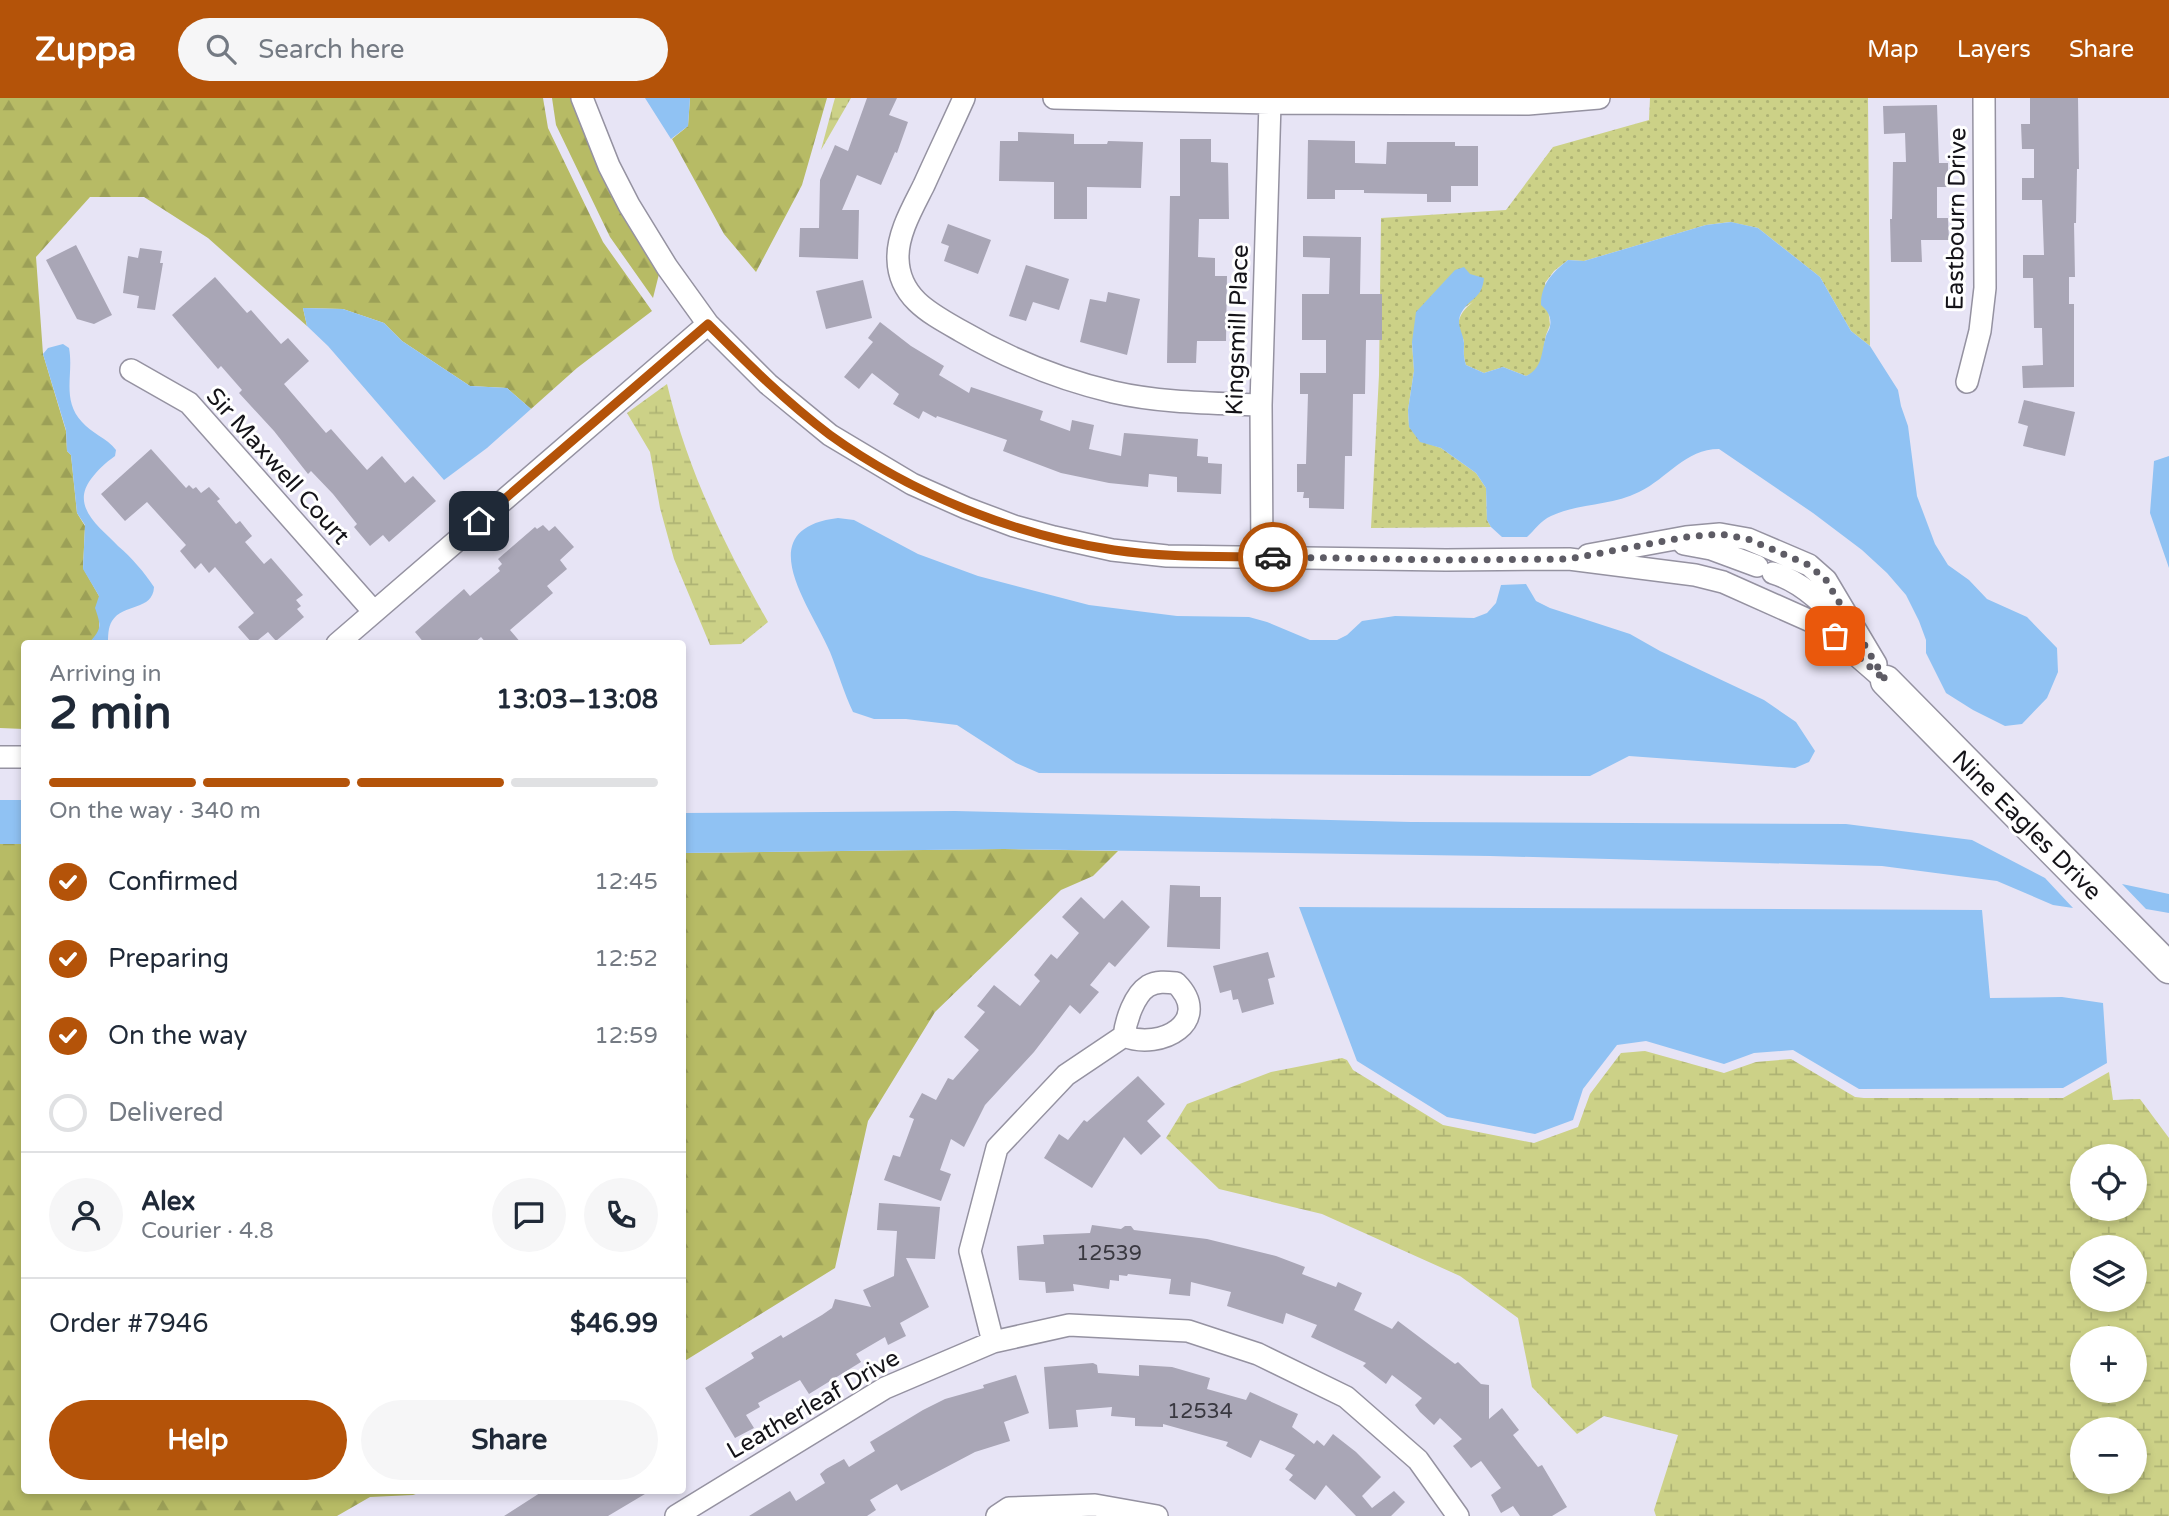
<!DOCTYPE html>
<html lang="en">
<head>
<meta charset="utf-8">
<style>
	body { margin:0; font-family:"Varela Round",sans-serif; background:#f6f6f7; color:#1f2937; height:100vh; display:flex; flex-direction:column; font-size:26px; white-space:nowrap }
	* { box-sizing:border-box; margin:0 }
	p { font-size:23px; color:#747a83 }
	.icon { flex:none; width:38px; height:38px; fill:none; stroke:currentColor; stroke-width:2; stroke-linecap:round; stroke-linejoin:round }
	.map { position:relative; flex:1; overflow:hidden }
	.panel { position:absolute; left:21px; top:542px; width:665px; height:854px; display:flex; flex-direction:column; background:#fff; border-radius:7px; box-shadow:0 4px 10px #0003 }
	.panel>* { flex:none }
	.fabs { position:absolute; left:2070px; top:1046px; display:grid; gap:14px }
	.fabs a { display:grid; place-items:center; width:77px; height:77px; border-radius:50%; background:#fff; box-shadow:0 4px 10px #0003; font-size:35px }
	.pin { position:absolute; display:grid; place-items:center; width:60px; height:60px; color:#fff; margin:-30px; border-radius:14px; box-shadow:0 4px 10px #0006 }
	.courier { position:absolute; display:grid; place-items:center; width:70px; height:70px; margin:-35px; border:5px solid #b45309; border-radius:50%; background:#fff; color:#222; box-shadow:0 2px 9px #0007 }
	.summary em { font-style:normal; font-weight:700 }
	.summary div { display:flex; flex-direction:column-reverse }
	.summary { display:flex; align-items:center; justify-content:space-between; height:119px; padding:0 28px }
	h1 { font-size:46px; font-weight:700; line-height:52px }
	.bar { display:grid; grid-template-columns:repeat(4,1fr); gap:10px 7px; align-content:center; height:84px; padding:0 28px }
	.bar i { height:9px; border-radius:5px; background:#e0e1e3 }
	.bar .active { background:#b45309 }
	.bar p { grid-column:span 4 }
	.line { display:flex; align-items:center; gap:18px; padding:0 28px; border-top:2px solid #e0e1e3 }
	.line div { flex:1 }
	.round { display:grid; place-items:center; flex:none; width:74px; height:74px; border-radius:37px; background:#f6f6f7 }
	ol { padding:0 28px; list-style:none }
	li { display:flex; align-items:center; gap:21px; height:77px }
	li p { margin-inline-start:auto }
	li .icon { padding:7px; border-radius:50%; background:#b45309; color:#fff; stroke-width:4 }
	li:last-child { color:#747a83 }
	li i { width:38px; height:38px; border:4px solid #e0e1e3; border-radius:50% }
	.action { display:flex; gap:14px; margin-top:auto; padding:14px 28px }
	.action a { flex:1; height:80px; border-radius:42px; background:#b45309; color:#fff; font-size:28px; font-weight:700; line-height:80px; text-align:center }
	.action a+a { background:#f6f6f7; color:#1f2937 }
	header { display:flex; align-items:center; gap:42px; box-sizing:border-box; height:98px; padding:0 35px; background:#b45309; color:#fff }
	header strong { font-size:33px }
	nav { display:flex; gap:38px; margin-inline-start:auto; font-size:24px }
	.search { width:490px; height:63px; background:#f6f6f7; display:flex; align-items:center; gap:18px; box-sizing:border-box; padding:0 24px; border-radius:38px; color:#747a83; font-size:26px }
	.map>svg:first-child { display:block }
</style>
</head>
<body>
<header>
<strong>Zuppa</strong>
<div class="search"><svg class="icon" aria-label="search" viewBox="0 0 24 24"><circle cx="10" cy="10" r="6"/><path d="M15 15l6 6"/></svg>Search here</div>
<nav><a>Map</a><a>Layers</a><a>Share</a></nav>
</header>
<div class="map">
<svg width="2169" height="1418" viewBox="0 0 2169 1418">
	<defs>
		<pattern id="grass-dots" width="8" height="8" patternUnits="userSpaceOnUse" patternTransform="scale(1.75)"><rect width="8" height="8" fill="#ccd187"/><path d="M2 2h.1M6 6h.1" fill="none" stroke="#aeb374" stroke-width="1.8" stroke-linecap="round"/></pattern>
		<pattern id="forest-firs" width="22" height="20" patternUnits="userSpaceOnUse" patternTransform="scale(1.75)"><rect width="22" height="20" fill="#b7bb65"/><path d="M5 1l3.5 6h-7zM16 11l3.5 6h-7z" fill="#9ca057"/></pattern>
		<pattern id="wetland-marsh" width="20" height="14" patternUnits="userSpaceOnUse" patternTransform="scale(1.75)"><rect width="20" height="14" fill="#ccd187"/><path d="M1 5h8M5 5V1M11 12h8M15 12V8" fill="none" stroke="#aeb374"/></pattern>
	</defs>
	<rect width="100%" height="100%" fill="#e7e4f5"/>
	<path fill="url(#grass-dots)" d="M1650,0H1868L1870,248L1851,233L1820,179L1758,130L1730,124L1706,127L1584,163L1568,162L1554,173L1545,185L1550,227L1546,237L1541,264L1535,274L1526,278L1503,269L1484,275L1466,267C1463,258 1464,254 1464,244C1463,238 1462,240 1460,233C1455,221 1464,211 1473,204L1412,244L1414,273L1408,312L1409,328L1420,343L1441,350L1476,375L1486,390L1487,422L1491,429L1371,430L1379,277L1381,120L1506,112L1553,49L1649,22Z"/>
	<path fill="url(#forest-firs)" d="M0,0H543L548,30L603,144L652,213L577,270L531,311L507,290L470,288L402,243L384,225L343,211L303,210L307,228L208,140L144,99H90L36,159L43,256L66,333L67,353L71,357L77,415L85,428L83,470L99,498V536L88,546H24V631L0,630Z
		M552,0H572L583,32L659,176L653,200L610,139L556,27Z
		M690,0H827L802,87L756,174L724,136L672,41L688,28Z
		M0,746H24V1393H424L413,1397L370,1399L337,1418H0Z
		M1004,751L1118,753L1093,778L1061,792L935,914L868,1023L835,1170L683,1264V755Z"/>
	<path fill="url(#wetland-marsh)" fill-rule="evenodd" d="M835,0H851L821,52L833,7Z
		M667,286C688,374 724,446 768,524L741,546L710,547L674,461L660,410L650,354L627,315Z
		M1645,953L1724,975L1756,964L1791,961L1855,999L1864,1000H2063L2109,974L2113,1002L2140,1001L2169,1040V1418H1656L1654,1412L1678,1337L1604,1318L1577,1336L1532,1289L1518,1220L1460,1178L1322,1116L1219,1091L1166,1040L1187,1006L1271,974L1342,960L1347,962L1353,972L1443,1027L1534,1045L1578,1029L1590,996L1621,955ZM2082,1059H2135V1111H2082ZM2082,1150H2135V1202H2082ZM2082,1241H2135V1293H2082ZM2082,1332H2135V1384H2082Z"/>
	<path fill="#90c2f3" d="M645,0H690L688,28L671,41Z
		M1731,124L1758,130L1820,179L1851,233L1870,248L1898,292L1901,308L1908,328L1917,398L1935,446L1948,467L1969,482L1987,501L2027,519L2057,550L2058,574L2047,600L2022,626L2005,628L1973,612L1946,595L1926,555V542L1919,523L1906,497L1887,475L1862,452L1813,415L1719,351C1685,351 1668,380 1639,394C1611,408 1579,405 1551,418C1540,423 1535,432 1527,439H1502L1491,429L1487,422L1486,390L1476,375L1441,350L1420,344L1409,329L1408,312L1414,273L1412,244L1416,214L1455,172L1464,169L1470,176L1484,180C1482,200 1472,199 1463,212C1454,225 1463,233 1464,245C1464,254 1463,258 1466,267L1484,275L1503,269L1526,278C1543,270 1541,255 1546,238C1547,235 1550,231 1550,228C1552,219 1547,212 1541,207C1541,186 1552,175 1568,162L1584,163L1706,127Z
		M303,210L343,211L384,225L402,243L470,288L507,290L531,311L487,350L444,382L328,248L307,228Z
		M63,246L69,250C74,276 61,301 82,324C91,335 107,340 116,352L115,358C105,365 98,372 91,381C70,409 100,429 118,448C132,460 144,474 154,489C153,513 123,505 112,523C108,529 108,539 108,546H88C101,531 102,530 95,510L99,498L83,471L85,427L77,415L71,357L67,353L66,332L43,256L48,250Z
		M2169,358V470L2150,415L2154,363Z
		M838,420L854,422L918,456L978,478L1089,507L1177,518L1249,519L1267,524L1310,542H1337L1347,537L1362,523L1395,518L1474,520L1487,515L1496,505L1501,487L1526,486L1536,503L1550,510L1630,536L1660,553L1764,602L1796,624L1815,653L1809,664L1795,670L1629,658L1590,678L1039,675L1016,665L957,627L906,621H874L853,614C844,595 838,574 830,554C811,509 748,431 838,420Z
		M0,702H24V746H0Z
		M955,713L1411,724L1846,726L1972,742L2045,780L2073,810L2053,807L1997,783L1882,768L1490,758L1004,751L683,755V715Z
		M2122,786L2169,796V815L2146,811Z
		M1299,809L1982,812L1990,900L2062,899L2103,905L2107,965L2063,990L1859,991L1793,952L1754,955L1724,966L1646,943L1617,947L1583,991L1573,1022L1535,1036L1447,1019L1357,963Z"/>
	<path fill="#a9a6b6" d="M867,0H897L889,17L908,24L897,55L895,54L881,87L857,77L842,112H859L858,161L799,159L800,130H819L820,82L835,47L848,53Z
		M2030,0H2078L2079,71H2077L2076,125H2074L2075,179H2069V206H2074V289L2023,290L2022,268L2043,267L2042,230H2034L2033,180H2023V157H2044L2042,102H2022V80H2034V51H2022L2021,26H2030Z
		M1937,7L1939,65H1948V89H1937V120H1948L1949,142H1921L1922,164H1891L1890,121H1892L1893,64H1906L1905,35L1884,36L1883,8Z
		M1018,34L1074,36V46H1107L1108,43L1143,44L1141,90L1087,89V121H1054V84L999,83L1000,43H1018Z
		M1180,41H1211V64L1228,65L1229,121H1199L1198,159L1215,160V178H1227L1226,243H1197L1196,265H1167L1170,98H1180Z
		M1308,42L1355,43V65L1386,66L1387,44H1455V48H1478V88H1451V104H1427V96L1364,95V92H1335V101H1307Z
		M948,126L991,142L978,176L944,163L949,148L941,145Z
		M1303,138L1361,139L1360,196H1382V242H1366L1365,296H1353L1352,358H1345L1344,411L1309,410V400H1303L1304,394H1297V366H1306L1308,296H1300V275H1326V242H1302V196H1329L1330,160L1303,159Z
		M76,147L112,217L94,226L77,221L46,162Z
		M140,150L162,153L160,165H163L155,212L137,210L139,198L123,195L128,158L138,160Z
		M1026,167L1069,181L1059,212L1033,204L1026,223L1009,218Z
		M215,179L247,215L251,212L281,246L288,240L309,263L284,286L326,335L331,331L367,372L382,358L405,385L413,378L436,403L389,444L383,437L370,448L354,429L357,426L333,396L311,373L308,376L274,333L239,295L242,292L221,268L218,271L172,217Z
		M863,182L872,220L826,231L816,193Z
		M1108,194L1140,201L1127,257L1080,244L1090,201L1106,204Z
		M880,224L911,248L944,268L939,277L969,295L971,289L1043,313L1040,322L1070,333L1072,322L1094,327L1089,351L1121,358L1124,335L1198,341L1197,358L1208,359V365L1222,366L1221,396L1177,394V379L1149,376L1148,389L1109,385L1061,375L1003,353L1007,342L937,318L936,320L923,313L919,321L893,306L899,296L872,275L859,291L844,279L873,244L868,240Z
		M2024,302L2075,314L2065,358L2023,348L2028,328L2018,325Z
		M151,351L186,390L189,387L193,391L196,389L201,395L209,389L220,401L217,403L236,426L240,423L252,438L245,444L264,466L271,460L303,497L296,502L301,508L297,511L304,519L276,543L268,534L253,546L238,529L254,515L215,469L209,475L201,465L195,471L180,453L186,447L147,404L125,423L101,396Z
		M543,427L549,433L555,428L574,449L560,462L567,471L547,488L553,495L510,532L522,546H487L481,539L473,546H425L415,534L464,491L470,498L500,473L498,470L502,466L498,461L535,429L537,431Z
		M1170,787L1200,788V799H1221L1220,851L1167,849Z
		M1081,799L1104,821L1122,802L1150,829L1115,869L1109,864L1090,887L1099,894L1080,916L1070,907L1034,954L985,1007L964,1049L951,1041L940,1072L951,1076L941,1103L884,1082L893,1057L900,1059L914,1021L909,1019L922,995L936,1002L948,980L953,982L979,952L964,939L985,914L977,908L994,887L1020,908L1040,883L1034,877L1051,856L1057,861L1079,835L1062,819Z
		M1268,854L1275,879L1268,881L1274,906L1242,915L1238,901L1233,902L1231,892L1220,895L1213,868Z
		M1138,978L1165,1006L1147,1023L1161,1038L1141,1057L1124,1039L1092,1090L1044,1060L1059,1036L1068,1042L1084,1022L1087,1024Z
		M879,1105L940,1109L935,1161L906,1160L929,1209L900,1225L906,1238L888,1247L885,1239L856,1256L861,1264L809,1296L800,1282L758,1305L760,1309L746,1317L754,1330L735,1340L705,1290L754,1260L751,1255L781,1237L783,1240L822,1217L832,1210L835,1201L871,1209L863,1192L894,1178L897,1133L877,1132Z
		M1092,1127L1121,1131L1125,1128H1131L1134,1132L1207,1141L1276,1158L1305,1169L1302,1176L1336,1189L1338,1184L1362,1195L1354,1212L1392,1231L1398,1223L1455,1266L1458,1264L1481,1286L1489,1287V1321L1502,1310L1519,1332L1513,1337L1538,1369L1542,1367L1567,1409L1552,1418H1520L1513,1408L1501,1415L1491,1397L1501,1390L1481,1363L1471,1370L1453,1348L1462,1341L1440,1320L1434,1327L1420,1314L1415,1307L1422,1300L1392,1277L1386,1286L1363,1268L1366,1265L1311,1239L1317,1227L1286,1215L1283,1226L1227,1208L1231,1194L1191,1184L1190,1198L1169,1196L1171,1181L1128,1176L1127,1178L1119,1177V1183L1110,1182L1109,1191L1073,1186L1074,1193L1046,1195L1045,1184L1019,1182L1017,1148L1044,1146L1043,1137L1090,1135Z
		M1093,1265L1097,1267L1098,1275L1139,1278V1267L1172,1269L1210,1280L1207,1291L1246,1302L1250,1294L1298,1316L1292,1329L1314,1346L1317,1342L1324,1348L1333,1336L1356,1354L1381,1379L1362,1398L1372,1410L1394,1393L1405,1404L1391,1418H1356L1326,1387L1315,1402L1289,1382L1293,1377L1285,1371L1295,1357L1260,1342L1251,1360L1226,1348L1228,1344L1163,1326V1329L1135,1328V1320L1111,1318L1112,1309L1076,1312L1078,1329L1049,1331L1044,1269Z
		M1016,1277L1029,1315L1004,1324L1010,1343L975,1354L901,1393L897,1386L870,1402L876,1412L867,1418H749L790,1393L796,1403L825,1385L820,1376L826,1371L844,1361L849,1369L875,1353L870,1344L923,1312L945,1301L984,1290L983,1287Z
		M543,1393H650L608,1418H504Z"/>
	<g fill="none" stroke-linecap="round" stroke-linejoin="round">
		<g stroke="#9592a1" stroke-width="24">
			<path id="street" d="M582,0L609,68L629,107L667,169L708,226L768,286L830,337L912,386L966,410L1014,428L1054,439L1112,452L1167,458L1446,462L1569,461L1695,477L1723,484L1824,529L1886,583
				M964,0C951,29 937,58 924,87C913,109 897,136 898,161C899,200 931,216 961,233C1009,261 1058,281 1113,294C1161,305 1212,305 1261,307
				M1054,0L1270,5L1528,6L1599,0
				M131,272L189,305L374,514
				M1967,284L1980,233L1985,190L1984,0
				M1684,446L1711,451L1757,468
				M1588,457L1686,439L1720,436L1748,441L1809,467L1826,482L1876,566
				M1262,459L1261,307L1270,5
				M1773,475C1803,484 1827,508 1846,532
				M337,546L708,226
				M0,659H24
				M993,1244L970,1153L997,1050L1066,977L1124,938C1126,922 1134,897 1148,888C1157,883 1166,884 1176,885C1214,923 1161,953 1124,938
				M676,1418L885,1290L993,1244L1069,1227L1188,1233L1258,1256L1346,1299L1418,1362L1458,1418
				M997,1418L1009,1410L1095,1407L1157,1418"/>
		</g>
		<g stroke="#9592a1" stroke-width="33">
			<path id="secondary" d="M1886,583L2169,870"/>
		</g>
		<use href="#street" stroke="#fff" stroke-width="21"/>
		<use href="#secondary" stroke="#fff" stroke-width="30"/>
	</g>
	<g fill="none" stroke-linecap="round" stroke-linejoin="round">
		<path stroke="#5e5c65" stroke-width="7" stroke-dasharray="0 12.6" d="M1273,459L1446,462L1569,461L1686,439L1720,436L1748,441L1809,467L1826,482L1886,583L1835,538"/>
		<path stroke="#b45309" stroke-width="9" d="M479,423L708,226C747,265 786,304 830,337C912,396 1014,437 1114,452C1167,460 1220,458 1273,459"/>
	</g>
	<g text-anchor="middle" stroke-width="6" stroke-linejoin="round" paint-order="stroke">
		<g font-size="21" fill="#393840">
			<text x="1109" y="1162">12539</text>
			<text x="1200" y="1320">12534</text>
		</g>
		<g font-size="24" fill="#141318" stroke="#fff">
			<text transform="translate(1956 121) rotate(-89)" y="8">Eastbourn Drive</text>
			<text transform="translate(1237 232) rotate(-88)" y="8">Kingsmill Place</text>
			<text transform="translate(278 368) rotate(48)" y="8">Sir Maxwell Court</text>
			<text transform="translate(2027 727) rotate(45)" y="8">Nine Eagles Drive</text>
			<text transform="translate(813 1306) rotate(-30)" y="8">Leatherleaf Drive</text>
		</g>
	</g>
</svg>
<div class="fabs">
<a><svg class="icon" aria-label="locate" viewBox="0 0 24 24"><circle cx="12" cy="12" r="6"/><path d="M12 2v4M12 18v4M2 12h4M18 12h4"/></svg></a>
<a><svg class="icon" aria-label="layers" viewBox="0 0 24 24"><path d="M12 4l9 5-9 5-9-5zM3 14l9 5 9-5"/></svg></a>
<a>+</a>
<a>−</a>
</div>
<div class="pin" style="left:1835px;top:538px;background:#ea580c"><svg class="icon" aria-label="bag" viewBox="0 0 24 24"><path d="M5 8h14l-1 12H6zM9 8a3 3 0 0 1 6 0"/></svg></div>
<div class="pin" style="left:479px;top:423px;background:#1f2937"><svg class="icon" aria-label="home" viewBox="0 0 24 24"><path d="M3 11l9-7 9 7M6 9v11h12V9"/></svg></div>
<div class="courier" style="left:1273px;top:459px"><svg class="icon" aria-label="car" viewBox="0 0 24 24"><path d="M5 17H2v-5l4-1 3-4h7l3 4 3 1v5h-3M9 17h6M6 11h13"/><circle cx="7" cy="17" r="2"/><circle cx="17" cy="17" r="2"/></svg></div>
<section class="panel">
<div class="summary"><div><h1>2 min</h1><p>Arriving in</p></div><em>13:03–13:08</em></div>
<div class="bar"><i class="active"></i><i class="active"></i><i class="active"></i><i></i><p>On the way · 340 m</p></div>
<ol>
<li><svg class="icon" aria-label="check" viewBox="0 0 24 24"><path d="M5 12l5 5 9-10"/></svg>Confirmed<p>12:45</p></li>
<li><svg class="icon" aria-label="check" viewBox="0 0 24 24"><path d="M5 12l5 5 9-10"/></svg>Preparing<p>12:52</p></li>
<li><svg class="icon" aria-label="check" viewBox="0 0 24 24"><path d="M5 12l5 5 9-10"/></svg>On the way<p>12:59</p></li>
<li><i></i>Delivered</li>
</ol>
<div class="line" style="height:126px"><a class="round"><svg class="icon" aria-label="person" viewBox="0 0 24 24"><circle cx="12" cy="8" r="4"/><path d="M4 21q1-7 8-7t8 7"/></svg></a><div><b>Alex</b><p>Courier · 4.8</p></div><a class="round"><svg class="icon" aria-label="chat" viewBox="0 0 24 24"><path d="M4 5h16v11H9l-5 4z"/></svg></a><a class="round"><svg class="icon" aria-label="phone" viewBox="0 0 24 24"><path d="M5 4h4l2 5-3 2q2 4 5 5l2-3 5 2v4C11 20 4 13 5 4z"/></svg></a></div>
<div class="line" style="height:91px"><div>Order #7946</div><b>$46.99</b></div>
<div class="action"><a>Help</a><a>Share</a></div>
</section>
</div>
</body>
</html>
